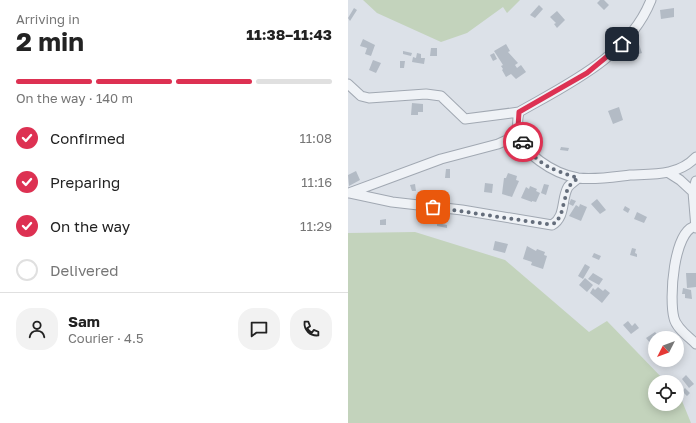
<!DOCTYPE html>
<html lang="en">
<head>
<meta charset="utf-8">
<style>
	body { margin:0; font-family:"Golos Text",sans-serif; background:#f2f2f2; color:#222; height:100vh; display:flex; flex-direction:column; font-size:15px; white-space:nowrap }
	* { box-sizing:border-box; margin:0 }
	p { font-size:13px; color:#767676 }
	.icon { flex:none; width:22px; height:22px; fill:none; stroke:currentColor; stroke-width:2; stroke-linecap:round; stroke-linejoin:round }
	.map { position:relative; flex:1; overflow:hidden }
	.drawer { display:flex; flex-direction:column; background:#fff; width:348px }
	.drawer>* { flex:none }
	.needle { width:26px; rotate:228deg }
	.controls { position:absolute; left:300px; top:331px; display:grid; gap:8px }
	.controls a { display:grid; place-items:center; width:36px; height:36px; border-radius:50%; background:#fff; box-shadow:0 2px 10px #0003; font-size:20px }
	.pin { position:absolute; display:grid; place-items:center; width:34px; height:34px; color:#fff; margin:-17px; border-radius:8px; box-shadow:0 2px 6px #0006 }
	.courier { position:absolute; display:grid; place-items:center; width:40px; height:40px; margin:-20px; border:3px solid #dd3152; border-radius:50%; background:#fff; color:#222; box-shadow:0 1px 5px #0007 }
	.overview em { font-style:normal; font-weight:700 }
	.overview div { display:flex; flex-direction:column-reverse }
	.overview { display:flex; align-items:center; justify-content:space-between; height:68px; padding:0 16px }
	h1 { font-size:26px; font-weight:700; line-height:30px }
	.bar { display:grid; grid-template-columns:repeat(4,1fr); gap:6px 4px; align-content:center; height:48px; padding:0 16px }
	.bar i { height:5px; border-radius:3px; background:#e0e0e0 }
	.bar .active { background:#dd3152 }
	.bar p { grid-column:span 4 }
	.line { display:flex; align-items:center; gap:10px; padding:0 16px; border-top:1px solid #e0e0e0 }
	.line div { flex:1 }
	.round { display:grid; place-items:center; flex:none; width:42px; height:42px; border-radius:16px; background:#f2f2f2 }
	ol { padding:0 16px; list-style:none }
	li { display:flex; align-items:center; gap:12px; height:44px }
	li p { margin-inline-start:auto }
	li .icon { padding:4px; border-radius:50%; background:#dd3152; color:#fff; stroke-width:4 }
	li:last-child { color:#767676 }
	li i { width:22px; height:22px; border:2px solid #e0e0e0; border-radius:50% }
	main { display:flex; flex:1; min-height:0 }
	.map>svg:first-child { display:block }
</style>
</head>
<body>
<main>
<section class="drawer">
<div class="overview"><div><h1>2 min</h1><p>Arriving in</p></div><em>11:38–11:43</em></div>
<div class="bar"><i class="active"></i><i class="active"></i><i class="active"></i><i></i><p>On the way · 140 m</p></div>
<ol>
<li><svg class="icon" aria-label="check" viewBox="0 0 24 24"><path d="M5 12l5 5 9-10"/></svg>Confirmed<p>11:08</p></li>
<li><svg class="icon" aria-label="check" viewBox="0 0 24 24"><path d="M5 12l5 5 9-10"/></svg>Preparing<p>11:16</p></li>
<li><svg class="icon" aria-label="check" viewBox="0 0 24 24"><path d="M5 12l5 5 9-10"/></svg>On the way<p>11:29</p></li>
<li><i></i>Delivered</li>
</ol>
<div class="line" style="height:72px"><a class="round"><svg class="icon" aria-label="person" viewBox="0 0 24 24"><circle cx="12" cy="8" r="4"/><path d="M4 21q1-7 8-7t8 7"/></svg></a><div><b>Sam</b><p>Courier · 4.5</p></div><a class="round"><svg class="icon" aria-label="chat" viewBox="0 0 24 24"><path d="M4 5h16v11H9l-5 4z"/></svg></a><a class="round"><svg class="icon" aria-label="phone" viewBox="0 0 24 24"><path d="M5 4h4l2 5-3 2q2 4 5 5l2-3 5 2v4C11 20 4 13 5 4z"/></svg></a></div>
</section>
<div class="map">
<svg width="348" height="423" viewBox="0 0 348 423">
	<rect width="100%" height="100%" fill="#dce1e8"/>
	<path fill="#c3d3bc" d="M15,0H172L159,13L155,7L119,33L93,42L29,13Z
		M67,232L157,260L241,332L259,321L318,382H307V404H329V393L332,396L343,423H0V233Z"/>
	<path fill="#b3bbc5" d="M252,0H256L261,5L256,10L249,3Z
		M191,5L195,9L187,18L182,15Z
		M6,8L9,10L2,21L0,18Z
		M326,8V17L313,19L312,10Z
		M209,11L217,20L209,28L206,24L208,23L202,17Z
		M15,39L27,45L23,56L17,54L19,48L12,46Z
		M290,41L294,53L288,55L284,43Z
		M158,44L162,51L160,52L170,63L167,65L169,68L173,65L178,72L168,79L163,74L158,77L154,70L155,69L153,66L155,65L146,51Z
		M83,48H89V56H82Z
		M55,51L64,53L63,56L55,54Z
		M69,53L73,54V58H77L76,64L64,62L65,57L68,58Z
		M146,53L149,59L145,61L142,55Z
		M25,60L33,63L28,73L21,70Z
		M52,61H57L56,68H52Z
		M64,103L75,104V112H70V115H63Z
		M271,107L275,120L265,124L260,111Z
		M213,147L221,148L220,151L212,150Z
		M98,169H102V178H97Z
		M8,171L12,180L1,186L0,175Z
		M160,173L169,176L168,180L171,181L164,197L154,194L156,178H158Z
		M137,183L145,184L144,193L136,192Z
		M67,184L68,191H64L62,185Z
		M196,184L201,185L198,195L193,193Z
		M182,186L189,189L188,191L192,193L188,202L184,201V202L173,198L178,187L181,189Z
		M223,199L228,201L225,206L221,204Z
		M249,199L258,210L252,214L243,204Z
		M232,204L239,207L233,221L221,216L228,205L231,207Z
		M277,206L282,209L280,213L275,210Z
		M289,212L299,217L296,223L286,219Z
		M38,219V225H32V220Z
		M89,223L99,225V228L89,226Z
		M147,241L160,244L157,253L145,250Z
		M179,246L188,251L189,249L197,252L196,255L199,256L195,269L183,265L184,262L175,259Z
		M284,248L288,249L287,253L289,254V257L282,255Z
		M246,253L253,256L251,260L244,257Z
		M237,264L242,267L235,279L230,276Z
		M245,273L255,279L251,285L240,279Z
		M338,273H348V287L339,288Z
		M237,278L245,285L239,292L231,285Z
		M250,287L255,291L257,289L262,293L254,303L242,293L245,288L247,290Z
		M335,288L343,290L344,299L337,298V294H334Z
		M280,321L284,326L287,323L291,328L283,334L275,325Z
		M307,332L312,338H307V349L298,338Z
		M338,375L346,384L341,388L334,379Z
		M337,388L342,393L339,396L334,391Z"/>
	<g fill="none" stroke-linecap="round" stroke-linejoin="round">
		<g stroke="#a1a8b2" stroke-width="11">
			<path id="minor" d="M303,0C281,56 220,84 171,112C170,117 169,123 170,128C172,154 207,174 230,178C247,180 265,177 282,175C306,174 330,176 348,157
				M0,84L13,96L21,98L78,94L93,96L117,119L171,112
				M321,173L332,180L345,192L348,228
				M345,192L348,181
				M1,193L93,159L150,144L161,139L169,128
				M2,193L44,202L114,210L204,225C218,217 213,199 220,187C222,184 227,181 230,178
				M348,226C325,230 321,300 326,318C328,328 341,337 348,344"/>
		</g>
		<use href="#minor" stroke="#eff2f6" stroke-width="9"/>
	</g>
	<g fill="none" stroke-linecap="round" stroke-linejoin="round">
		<path stroke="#646d7b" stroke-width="4" stroke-dasharray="0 7.2" d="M85,207L198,224L208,223L213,214L220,187L230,178C205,170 189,165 175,142"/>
		<path stroke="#dd3152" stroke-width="5" d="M175,142L170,128L171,112L239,73L274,44"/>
	</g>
</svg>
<div class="controls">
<a><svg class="needle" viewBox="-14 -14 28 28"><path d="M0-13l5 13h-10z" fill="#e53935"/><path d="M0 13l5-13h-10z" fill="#767676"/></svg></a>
<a><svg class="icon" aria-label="locate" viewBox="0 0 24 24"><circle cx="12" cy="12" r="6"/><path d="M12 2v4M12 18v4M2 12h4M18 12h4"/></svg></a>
</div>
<div class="pin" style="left:85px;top:207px;background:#ea580c"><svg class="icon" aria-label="bag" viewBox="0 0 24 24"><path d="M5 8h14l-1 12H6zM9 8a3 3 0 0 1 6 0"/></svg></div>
<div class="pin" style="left:274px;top:44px;background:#1f2937"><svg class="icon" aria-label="home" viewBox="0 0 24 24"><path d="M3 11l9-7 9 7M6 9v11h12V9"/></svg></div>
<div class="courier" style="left:175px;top:142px"><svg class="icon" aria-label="car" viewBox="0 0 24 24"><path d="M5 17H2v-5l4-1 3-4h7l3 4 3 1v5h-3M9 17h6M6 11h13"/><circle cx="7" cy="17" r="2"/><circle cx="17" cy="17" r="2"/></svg></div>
</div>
</main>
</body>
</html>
